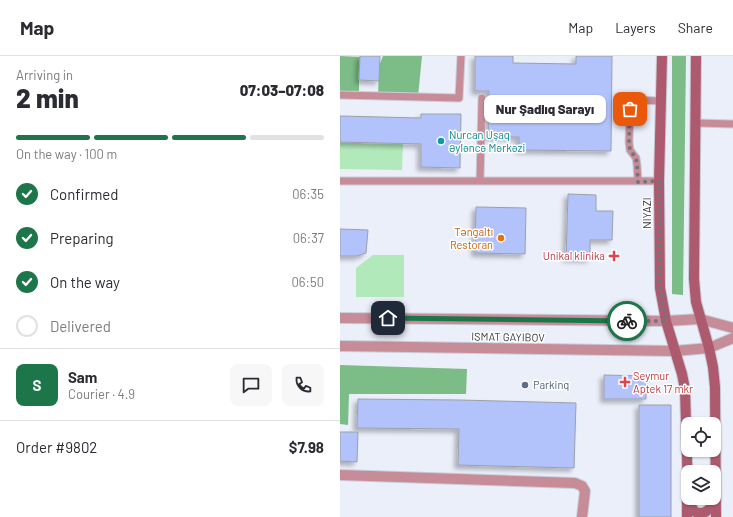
<!DOCTYPE html>
<html lang="en">
<head>
<meta charset="utf-8">
<style>
	body { margin:0; font-family:Barlow,sans-serif; background:#f7f7f7; color:#2b2b33; height:100vh; display:flex; flex-direction:column; font-size:15px; white-space:nowrap }
	* { box-sizing:border-box; margin:0 }
	p { font-size:13px; color:#7c7c81 }
	.icon { flex:none; width:22px; height:22px; fill:none; stroke:currentColor; stroke-width:2; stroke-linecap:round; stroke-linejoin:round }
	.map { position:relative; flex:1; overflow:hidden }
	.details { display:flex; flex-direction:column; background:#fff; width:340px }
	.details>* { flex:none }
	.controls { position:absolute; left:341px; top:361px; display:grid; gap:8px }
	.controls a { display:grid; place-items:center; width:40px; height:40px; border-radius:8px; background:#fff; box-shadow:0 1px 3px #0004; font-size:20px }
	.pin { position:absolute; display:grid; place-items:center; width:34px; height:34px; color:#fff; margin:-17px; border-radius:8px; box-shadow:0 2px 6px #0006 }
	.courier { position:absolute; display:grid; place-items:center; width:40px; height:40px; margin:-20px; border:3px solid #1c764a; border-radius:50%; background:#fff; color:#222; box-shadow:0 1px 5px #0007 }
	.bubble { position:absolute; height:28px; border-radius:8px; background:#fff; box-shadow:0 1px 3px #0004; font-size:13px; font-weight:800; line-height:28px; text-align:center }
	.head em { font-style:normal; font-weight:800 }
	.head div { display:flex; flex-direction:column-reverse }
	.head { display:flex; align-items:center; justify-content:space-between; height:68px; padding:0 16px }
	h1 { font-size:26px; font-weight:800; line-height:30px }
	.bar { display:grid; grid-template-columns:repeat(4,1fr); gap:6px 4px; align-content:center; height:48px; padding:0 16px }
	.bar i { height:5px; border-radius:3px; background:#e1e1e2 }
	.bar .active { background:#1c764a }
	.bar p { grid-column:span 4 }
	.line { display:flex; align-items:center; gap:10px; padding:0 16px; border-top:1px solid #e1e1e2 }
	.line div { flex:1 }
	.round { display:grid; place-items:center; flex:none; width:42px; height:42px; border-radius:8px; background:#f7f7f7 }
	ol { padding:0 16px; list-style:none }
	li { display:flex; align-items:center; gap:12px; height:44px }
	li p { margin-inline-start:auto }
	li .icon { padding:4px; border-radius:50%; background:#1c764a; color:#fff; stroke-width:4 }
	li:last-child { color:#7c7c81 }
	li i { width:22px; height:22px; border:2px solid #e1e1e2; border-radius:50% }
	header { display:flex; align-items:center; gap:24px; box-sizing:border-box; height:56px; padding:0 20px; background:#fff; border-bottom:1px solid #e1e1e2 }
	header strong { font-size:19px }
	nav { display:flex; gap:22px; margin-inline-start:auto; font-size:14px }
	main { display:flex; flex:1; min-height:0 }
	.map>svg:first-child { display:block }
</style>
</head>
<body>
<header>
<strong>Map</strong>
<nav><a>Map</a><a>Layers</a><a>Share</a></nav>
</header>
<main>
<section class="details">
<div class="head"><div><h1>2 min</h1><p>Arriving in</p></div><em>07:03–07:08</em></div>
<div class="bar"><i class="active"></i><i class="active"></i><i class="active"></i><i></i><p>On the way · 100 m</p></div>
<ol>
<li><svg class="icon" aria-label="check" viewBox="0 0 24 24"><path d="M5 12l5 5 9-10"/></svg>Confirmed<p>06:35</p></li>
<li><svg class="icon" aria-label="check" viewBox="0 0 24 24"><path d="M5 12l5 5 9-10"/></svg>Preparing<p>06:37</p></li>
<li><svg class="icon" aria-label="check" viewBox="0 0 24 24"><path d="M5 12l5 5 9-10"/></svg>On the way<p>06:50</p></li>
<li><i></i>Delivered</li>
</ol>
<div class="line" style="height:72px"><b class="round" style="background:#1c764a;color:#fff">S</b><div><b>Sam</b><p>Courier · 4.9</p></div><a class="round"><svg class="icon" aria-label="chat" viewBox="0 0 24 24"><path d="M4 5h16v11H9l-5 4z"/></svg></a><a class="round"><svg class="icon" aria-label="phone" viewBox="0 0 24 24"><path d="M5 4h4l2 5-3 2q2 4 5 5l2-3 5 2v4C11 20 4 13 5 4z"/></svg></a></div>
<div class="line" style="height:52px"><div>Order #9802</div><b>$7.98</b></div>
</section>
<div class="map">
<svg width="393" height="461" viewBox="0 0 393 461">
	<defs>
		<filter id="shadow"><feDropShadow dx="-3.5" dy="3.5" stdDeviation="2" flood-color="#0004"/></filter>
	</defs>
	<rect width="100%" height="100%" fill="#ebeffa"/>
	<path fill="#b2e9ba" d="M0,86L63,88L62,114L0,113Z
		M33,199H64V241H16V212Z"/>
	<path fill="#7cbc86" d="M0,0L21,1L19,24V40L0,39Z
		M43,0H82L78,41L38,40L39,10Z
		M332,0H346L343,239L332,238Z
		M0,309L127,313L126,338H9L8,369L0,368Z"/>
	<path fill="#b2c2fa" stroke="#9ca0aa" filter="url(#shadow)" d="M20,0H40L39,25L19,24Z
		M135,0H173V7L236,8V0H272L271,95L179,94V81H148L149,35H135Z
		M81,58H121L120,112L81,111V88L0,86V60L81,62Z
		M228,138L256,139V155H273L272,184H250V203L226,202Z
		M136,151L186,152L185,198L135,197Z
		M0,173L28,174L26,197L17,200H0Z
		M264,319L306,320V343H264Z
		M18,343L120,344L236,347L234,412L118,409L119,373L17,372Z
		M299,349H331V461H299Z
		M0,376H18L17,406L0,405Z"/>
	<g fill="none" stroke-linecap="round" stroke-linejoin="round">
		<g stroke="#cacdd7" stroke-width="9">
			<path id="service" d="M0,39L119,42L121,0
				M356,67L393,68
				M0,125H319
				M140,125L142,42
				M298,125L297,109L296,102L290,94L289,86L290,53L291,48L295,44L321,45"/>
		</g>
		<g stroke="#cacdd7" stroke-width="12">
			<path id="minor" d="M0,419L235,427L242,430L245,435L242,461"/>
		</g>
		<g stroke="#cacdd7" stroke-width="12">
			<path id="tertiary" d="M0,262L326,265L360,263L393,272
				M0,290L335,295L369,292L393,282"/>
		</g>
		<g stroke="#cacdd7" stroke-width="12">
			<path id="secondary" d="M322,0L319,125L320,232L326,265L342,318L345,333L348,438
				M356,0L354,223L356,246L369,292L373,311L375,331L376,461
				M349,442C350,446 351,451 354,455C363,461 372,453 374,444
				M347,461V444"/>
		</g>
		<use href="#service" stroke="#c68c98" stroke-width="7"/>
		<use href="#minor" stroke="#c68c98" stroke-width="10"/>
		<use href="#tertiary" stroke="#c68c98" stroke-width="10"/>
		<use href="#secondary" stroke="#ad5a6f" stroke-width="10"/>
	</g>
	<g fill="none" stroke-linecap="round" stroke-linejoin="round">
		<path stroke="#73757c" stroke-width="4" stroke-dasharray="0 7.2" d="M287,265H326L320,232V125L298,126L297,109L296,102L290,94L289,86L290,53"/>
		<path stroke="#1c764a" stroke-width="5" d="M48,262L287,265"/>
	</g>
	<circle fill="#0f9aa8" stroke="#fff" stroke-width="1.5" cx="101" cy="85" r="4"/>
	<circle fill="#e8710a" stroke="#fff" stroke-width="1.5" cx="161" cy="182" r="4"/>
	<g fill="#e0444e" stroke="#fff" stroke-width="1.5">
		<path d="M272 194h4v4h4v4h-4v4h-4v-4h-4v-4h4z"/>
		<path d="M283 320h4v4h4v4h-4v4h-4v-4h-4v-4h4z"/>
	</g>
	<circle fill="#5c6f8a" stroke="#fff" stroke-width="1.5" cx="185" cy="329" r="4"/>
	<g text-anchor="middle" stroke-width="3" stroke-linejoin="round" paint-order="stroke">
		<g font-size="11" fill="#0d838f" stroke="#fff" text-anchor="start">
			<text x="109" y="83">Nurcan Uşaq<tspan x="109" dy="13">Əyləncə Mərkəzi</tspan></text>
		</g>
		<g font-size="11" fill="#323438" stroke="#fff">
			<text transform="translate(307 157) rotate(-90)" y="4">NIYAZI</text>
			<text transform="translate(168 281) rotate(1)" y="4">ISMAT GAYIBOV</text>
		</g>
		<g font-size="11" fill="#c56008" stroke="#fff" text-anchor="end">
			<text x="153" y="180">Tәngaltı<tspan x="153" dy="13">Restoran</tspan></text>
		</g>
		<g font-size="11" fill="#be3a42" stroke="#fff" text-anchor="end">
			<text x="265" y="204">Unikal klinika</text>
			<text x="293" y="324" text-anchor="start">Seymur<tspan x="293" dy="13">Aptek 17 mkr</tspan></text>
		</g>
		<g font-size="11" fill="#4e5e75" stroke="#fff" text-anchor="start">
			<text x="193" y="333">Parkinq</text>
		</g>
	</g>
</svg>
<div class="controls">
<a><svg class="icon" aria-label="locate" viewBox="0 0 24 24"><circle cx="12" cy="12" r="6"/><path d="M12 2v4M12 18v4M2 12h4M18 12h4"/></svg></a>
<a><svg class="icon" aria-label="layers" viewBox="0 0 24 24"><path d="M12 4l9 5-9 5-9-5zM3 14l9 5 9-5"/></svg></a>
</div>
<div class="pin" style="left:290px;top:53px;background:#ea580c"><svg class="icon" aria-label="bag" viewBox="0 0 24 24"><path d="M5 8h14l-1 12H6zM9 8a3 3 0 0 1 6 0"/></svg></div>
<div class="pin" style="left:48px;top:262px;background:#1f2937"><svg class="icon" aria-label="home" viewBox="0 0 24 24"><path d="M3 11l9-7 9 7M6 9v11h12V9"/></svg></div>
<div class="courier" style="left:287px;top:265px"><svg class="icon" aria-label="bike" viewBox="0 0 24 24"><circle cx="6" cy="16" r="4"/><circle cx="18" cy="16" r="4"/><path d="M6 16l4-8h5l3 8M10 8l3 8H6M13 5h3"/></svg></div>
<div class="bubble" style="left:144px;top:39px;width:122px">Nur Şadlıq Sarayı</div>
</div>
</main>
</body>
</html>
